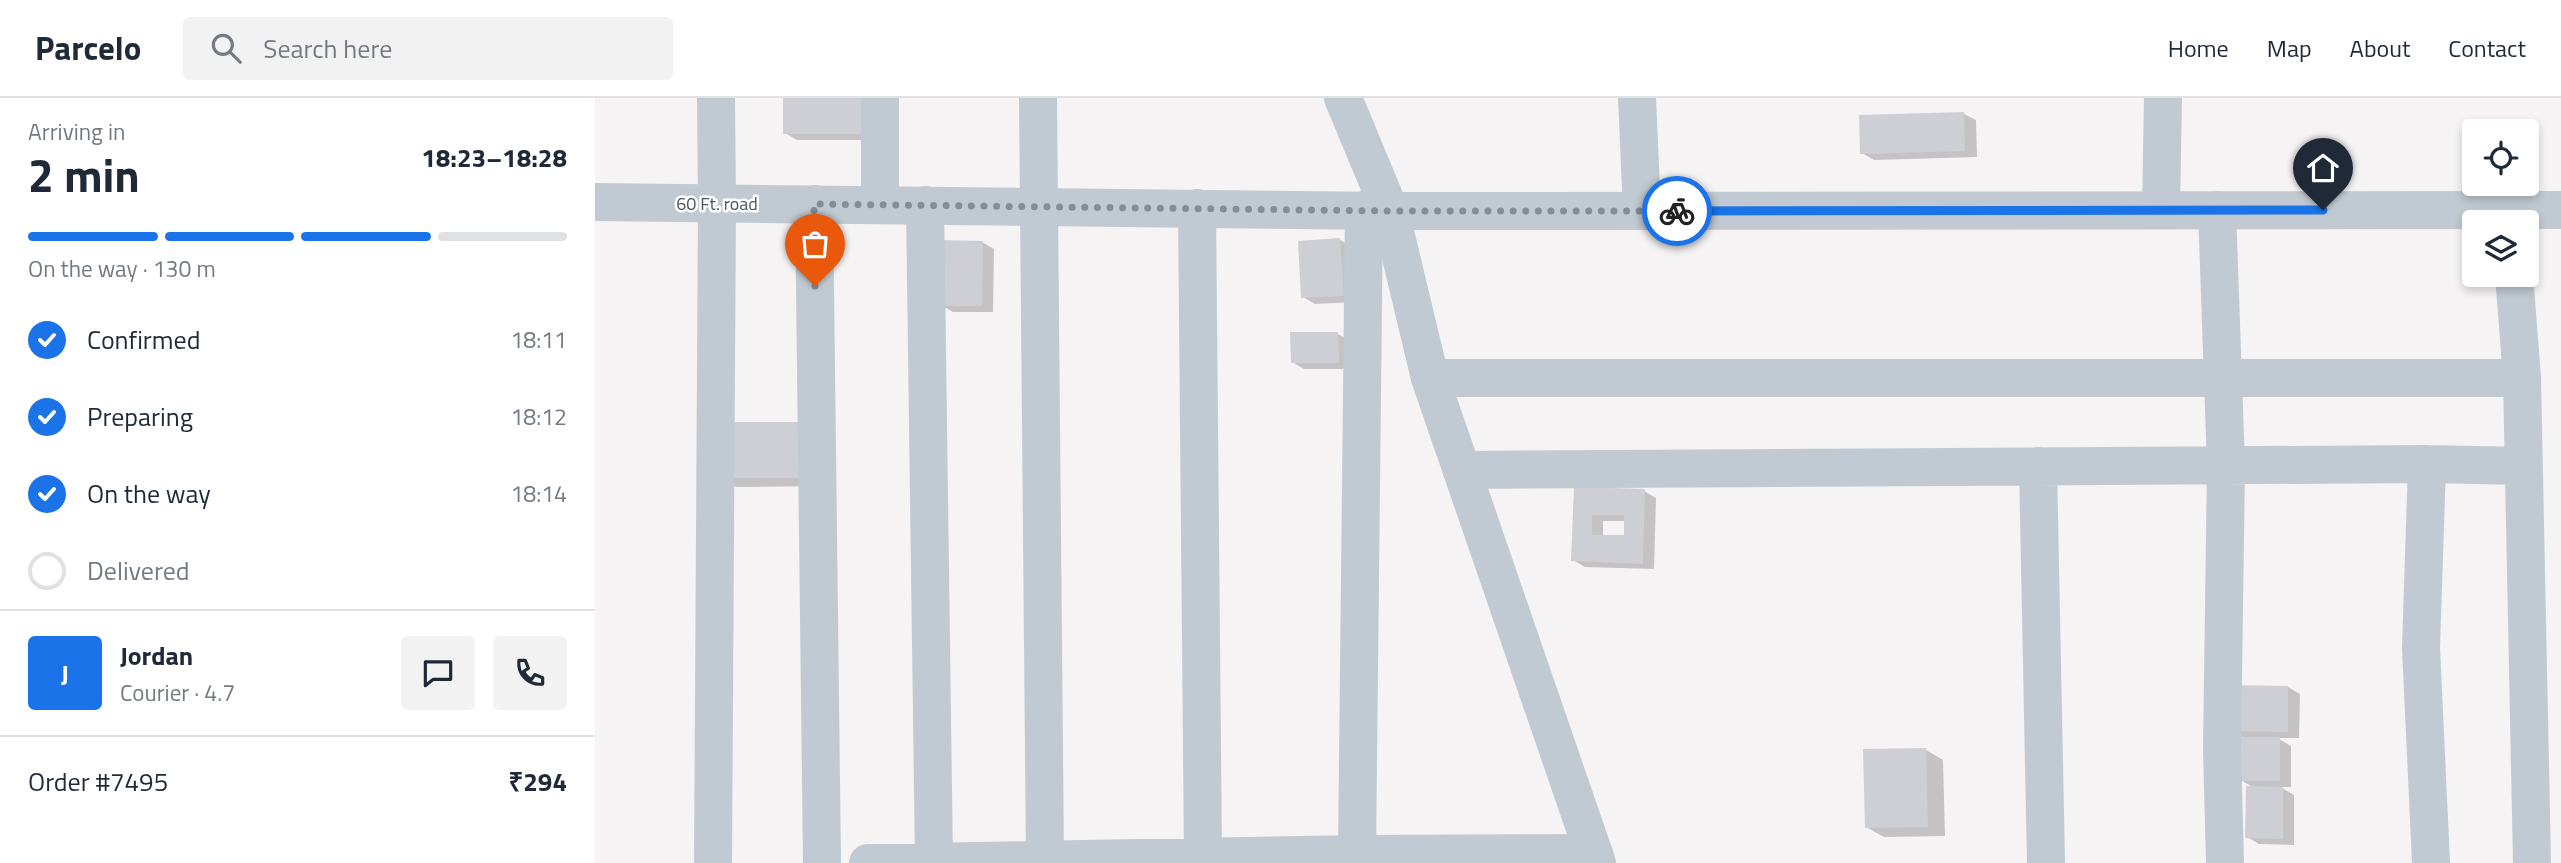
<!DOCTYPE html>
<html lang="en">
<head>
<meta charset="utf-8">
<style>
	body { margin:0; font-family:"Titillium Web",sans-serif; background:#f2f2f3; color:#1f2937; height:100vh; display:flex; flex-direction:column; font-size:26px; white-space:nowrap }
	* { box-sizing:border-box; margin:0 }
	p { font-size:23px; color:#747a83 }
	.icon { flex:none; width:38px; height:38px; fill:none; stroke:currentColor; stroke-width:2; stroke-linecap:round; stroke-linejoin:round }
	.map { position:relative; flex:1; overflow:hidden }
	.details { display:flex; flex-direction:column; background:#fff; width:595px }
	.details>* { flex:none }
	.tools { position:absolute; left:1867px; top:21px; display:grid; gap:14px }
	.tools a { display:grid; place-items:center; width:77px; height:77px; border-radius:7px; background:#fff; box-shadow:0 4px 10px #0003; font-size:35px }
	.pin { position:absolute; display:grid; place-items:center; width:60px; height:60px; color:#fff; margin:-72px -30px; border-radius:50% 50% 50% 0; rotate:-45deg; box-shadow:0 0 7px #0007 }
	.pin .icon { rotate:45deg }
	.courier { position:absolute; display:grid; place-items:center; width:70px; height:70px; margin:-35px; border:5px solid #1a73e8; border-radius:50%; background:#fff; color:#222; box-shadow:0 2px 9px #0007 }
	.overview em { font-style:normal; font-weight:700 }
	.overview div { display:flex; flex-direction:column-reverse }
	.overview { display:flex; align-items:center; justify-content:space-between; height:119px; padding:0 28px }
	h1 { font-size:46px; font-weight:700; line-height:52px }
	.bar { display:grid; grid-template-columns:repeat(4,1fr); gap:10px 7px; align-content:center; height:84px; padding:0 28px }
	.bar i { height:9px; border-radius:5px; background:#e0e1e3 }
	.bar .active { background:#1a73e8 }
	.bar p { grid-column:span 4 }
	.line { display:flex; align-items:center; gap:18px; padding:0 28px; border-top:2px solid #e0e1e3 }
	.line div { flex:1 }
	.round { display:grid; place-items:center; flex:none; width:74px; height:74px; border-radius:7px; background:#f2f2f3 }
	ol { padding:0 28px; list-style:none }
	li { display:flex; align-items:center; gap:21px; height:77px }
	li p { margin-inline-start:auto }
	li .icon { padding:7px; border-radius:50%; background:#1a73e8; color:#fff; stroke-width:4 }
	li:last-child { color:#747a83 }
	li i { width:38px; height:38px; border:4px solid #e0e1e3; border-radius:50% }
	header { display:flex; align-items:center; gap:42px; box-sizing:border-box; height:98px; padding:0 35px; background:#fff; border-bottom:2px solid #e0e1e3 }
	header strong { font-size:33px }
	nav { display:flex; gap:38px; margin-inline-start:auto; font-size:24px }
	.search { width:490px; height:63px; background:#f2f2f3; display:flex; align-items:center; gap:18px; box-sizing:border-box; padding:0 24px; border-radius:7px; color:#747a83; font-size:26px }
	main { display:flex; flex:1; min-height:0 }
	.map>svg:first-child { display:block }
</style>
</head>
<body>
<header>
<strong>Parcelo</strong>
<div class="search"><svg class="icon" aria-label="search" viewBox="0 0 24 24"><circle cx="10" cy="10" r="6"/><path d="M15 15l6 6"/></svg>Search here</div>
<nav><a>Home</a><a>Map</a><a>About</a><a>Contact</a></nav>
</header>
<main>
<section class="details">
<div class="overview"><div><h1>2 min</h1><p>Arriving in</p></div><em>18:23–18:28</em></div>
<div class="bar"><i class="active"></i><i class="active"></i><i class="active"></i><i></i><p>On the way · 130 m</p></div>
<ol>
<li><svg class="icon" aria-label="check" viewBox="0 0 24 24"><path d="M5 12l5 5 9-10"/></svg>Confirmed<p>18:11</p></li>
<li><svg class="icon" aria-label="check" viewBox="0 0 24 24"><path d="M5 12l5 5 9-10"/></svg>Preparing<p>18:12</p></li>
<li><svg class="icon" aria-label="check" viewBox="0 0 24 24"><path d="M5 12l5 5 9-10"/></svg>On the way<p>18:14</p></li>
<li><i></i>Delivered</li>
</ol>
<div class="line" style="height:126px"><b class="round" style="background:#1a73e8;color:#fff">J</b><div><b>Jordan</b><p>Courier · 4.7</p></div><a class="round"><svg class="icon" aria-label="chat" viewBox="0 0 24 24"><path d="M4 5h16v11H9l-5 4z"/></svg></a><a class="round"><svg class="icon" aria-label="phone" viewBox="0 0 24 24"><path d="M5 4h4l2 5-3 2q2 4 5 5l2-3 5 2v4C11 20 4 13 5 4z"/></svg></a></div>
<div class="line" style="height:91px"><div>Order #7495</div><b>₹294</b></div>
</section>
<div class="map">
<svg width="1966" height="765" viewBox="0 0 1966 765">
	<rect width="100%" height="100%" fill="#f5f3f3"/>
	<path fill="#0003" fill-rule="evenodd" d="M190,0L289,42H202L190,35Z
		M1369,16L1381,22L1382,59L1279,62L1267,55Z
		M745,142L757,149L760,204L720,206L708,199Z
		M387,144L399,151L398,214H358L346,207Z
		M743,236L755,243V271H709L697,264Z
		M123,326L230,388L141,389L124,379Z
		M981,391L1049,393L1061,400L1059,471L990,469L978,462ZM1008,423H1031V439H1008Z
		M1693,589L1705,596L1704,640H1682L1696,648V689H1685L1699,697V747L1664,746L1652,739L1659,690L1646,682L1635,632Z
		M1331,652L1348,662L1350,738L1289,739L1271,729Z"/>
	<path fill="#cdcfd5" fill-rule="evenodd" d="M188,0H277V36H188Z
		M1369,14L1370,53L1265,56L1264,17Z
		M745,140L749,198L706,200L703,143Z
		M345,142L388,143L387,208H344Z
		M695,234H743L744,265H696Z
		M121,324H213V380H122Z
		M979,389L1050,391L1048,466L976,463ZM997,417H1029V437H997Z
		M1633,587L1693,588V634L1633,633Z
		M1644,639H1685V683H1644Z
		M1331,650L1333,729L1270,730L1268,651Z
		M1651,688L1688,689V741L1650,740Z"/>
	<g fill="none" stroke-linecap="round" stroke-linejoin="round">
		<path stroke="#c1cad2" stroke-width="38" d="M443,0L450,762
			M1042,0L1047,113
			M219,106L227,765
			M285,107V0
			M330,107L339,764
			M602,110L608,759
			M1566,112L1568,0
			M1622,112L1631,367L1627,651L1630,765
			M1919,177L1927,280L1937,765
			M835,280H1927
			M1832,366L1826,550L1836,765
			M1443,368L1451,765
			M867,372L1832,366L1929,368
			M762,756L769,112
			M118,765L122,106L121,0
			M273,765L762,756L999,755"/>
		<path stroke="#c1cad2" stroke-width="38" d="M748,0L795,113L835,280L1002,765
			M0,104L795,113L1966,112"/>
	</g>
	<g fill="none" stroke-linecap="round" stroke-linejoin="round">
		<path stroke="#868d94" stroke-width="7" stroke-dasharray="0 12.6" d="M220,188L219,106L794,113H1082"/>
		<path stroke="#1a73e8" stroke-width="9" d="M1082,113L1728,112"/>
	</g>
	<g text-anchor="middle" stroke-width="5" stroke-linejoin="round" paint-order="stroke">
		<g font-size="18" fill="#4a5661" stroke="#fff">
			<text x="122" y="112">60 Ft. road</text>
		</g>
	</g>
</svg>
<div class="tools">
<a><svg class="icon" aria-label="locate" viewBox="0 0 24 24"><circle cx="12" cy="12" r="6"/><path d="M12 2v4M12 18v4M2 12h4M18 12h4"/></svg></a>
<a><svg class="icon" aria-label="layers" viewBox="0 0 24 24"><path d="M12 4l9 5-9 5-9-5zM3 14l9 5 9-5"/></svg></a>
</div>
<div class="pin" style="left:220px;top:188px;background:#ea580c"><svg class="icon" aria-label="bag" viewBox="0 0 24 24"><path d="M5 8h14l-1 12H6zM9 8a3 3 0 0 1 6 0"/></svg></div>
<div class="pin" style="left:1728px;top:112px;background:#1f2937"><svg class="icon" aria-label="home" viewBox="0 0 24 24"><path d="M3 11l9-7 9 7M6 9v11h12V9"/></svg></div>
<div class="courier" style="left:1082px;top:113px"><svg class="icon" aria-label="bike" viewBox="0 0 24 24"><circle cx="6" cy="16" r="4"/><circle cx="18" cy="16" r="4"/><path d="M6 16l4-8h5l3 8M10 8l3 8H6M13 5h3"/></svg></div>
</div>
</main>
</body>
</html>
